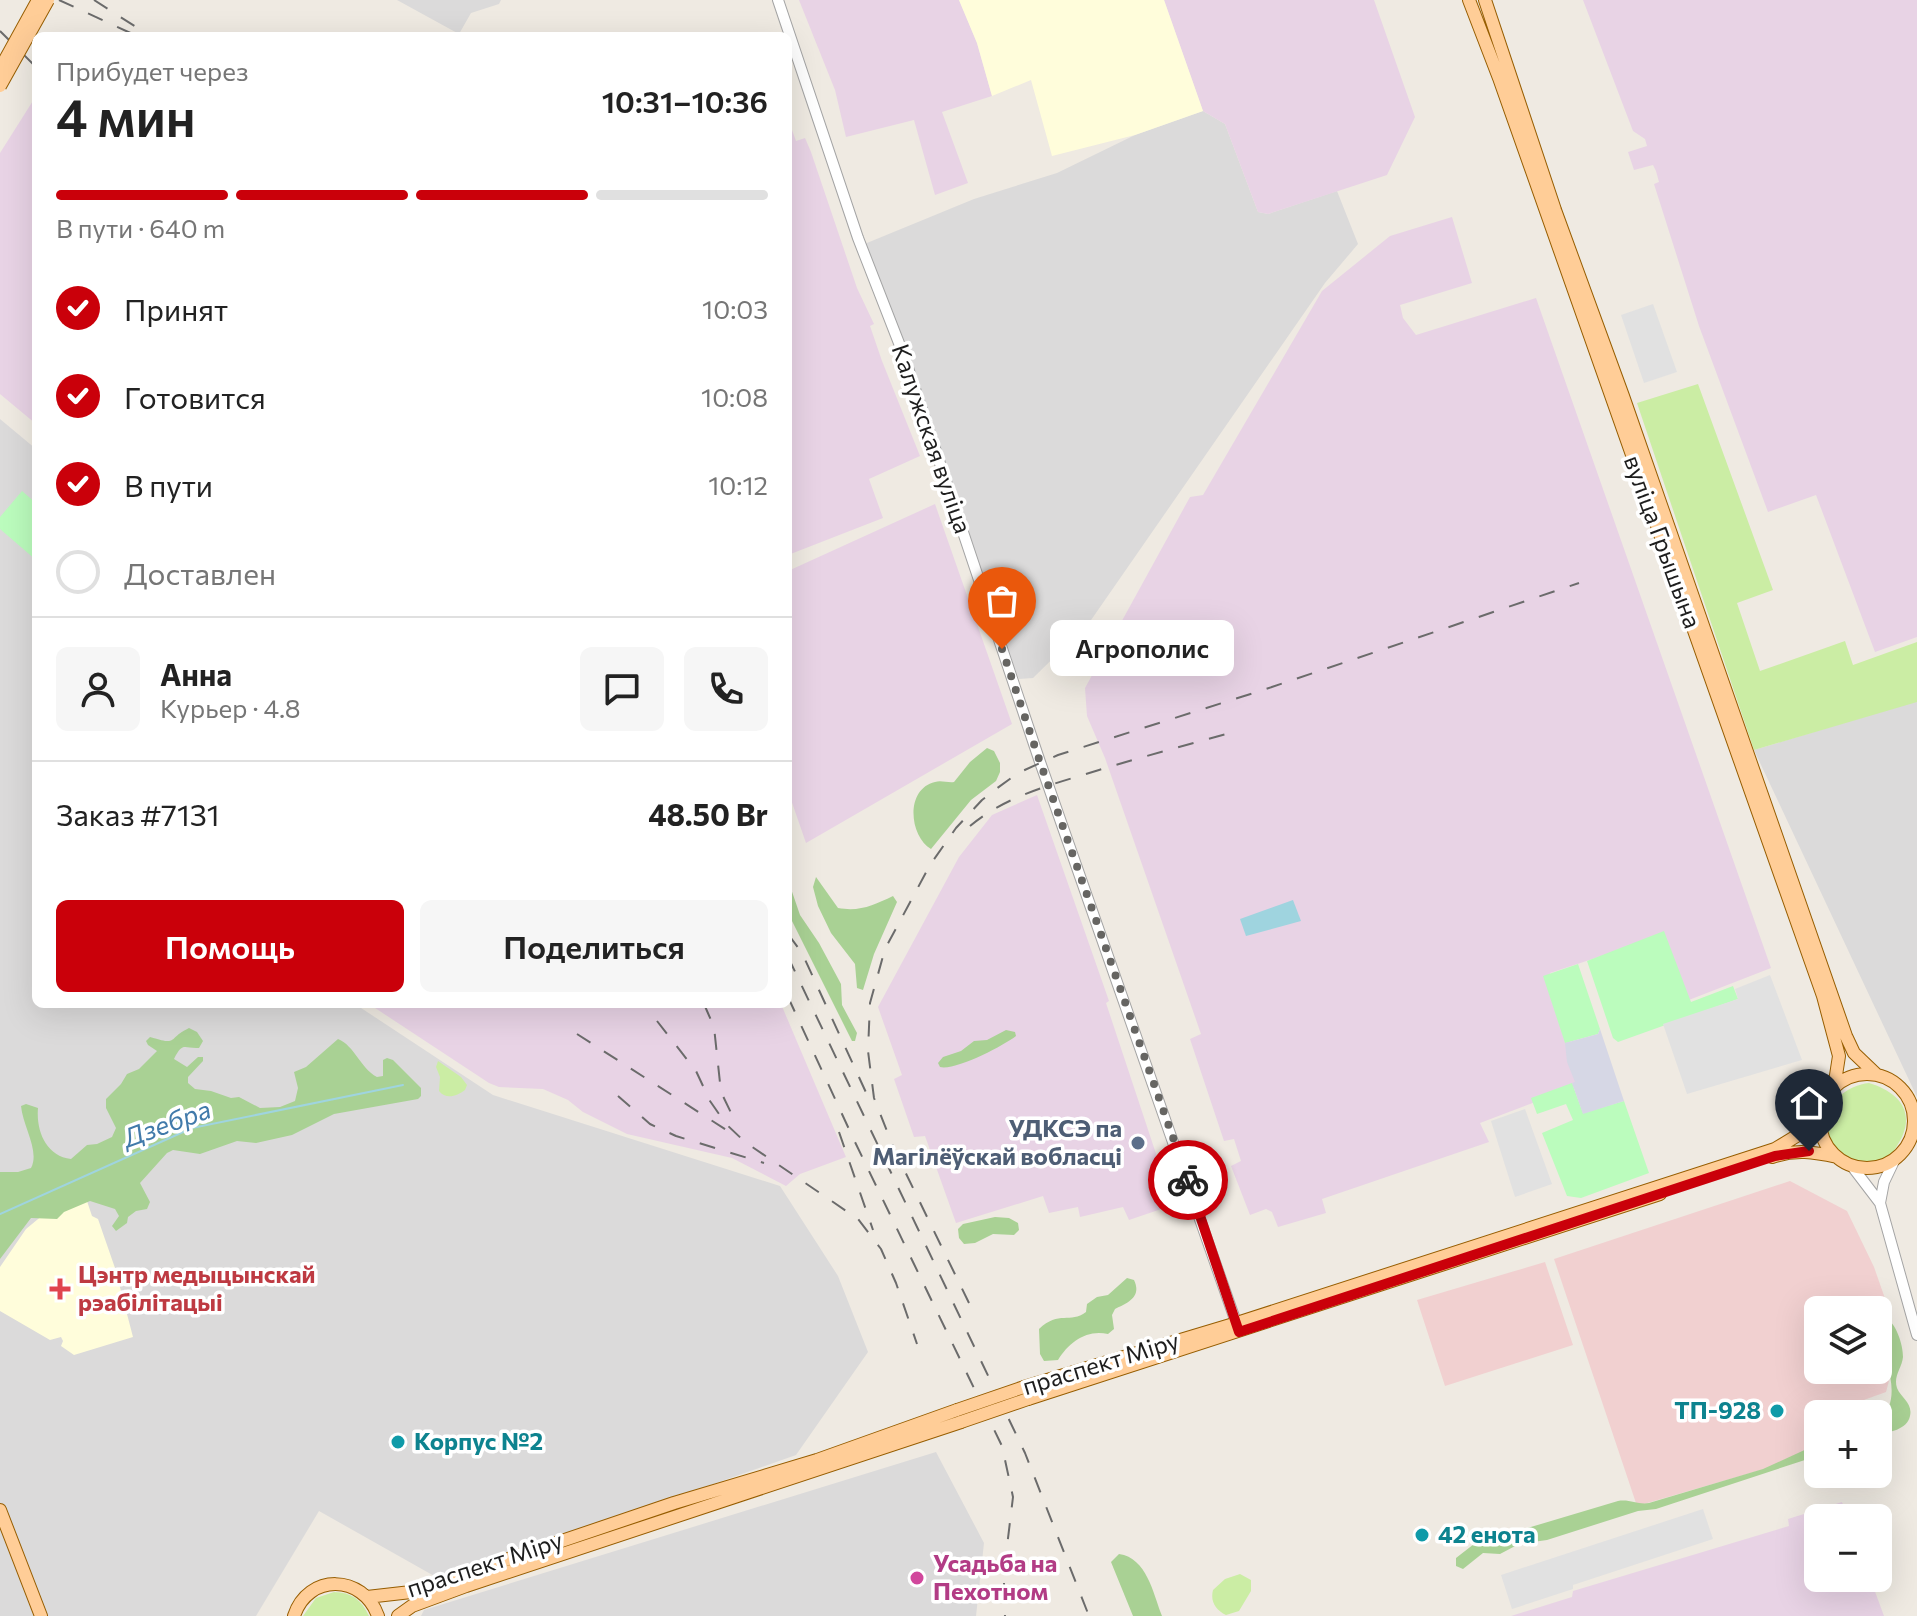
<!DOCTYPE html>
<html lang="ru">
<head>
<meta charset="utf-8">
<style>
	body { margin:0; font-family:Commissioner,sans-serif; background:#f6f6f6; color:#222; height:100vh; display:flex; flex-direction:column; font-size:30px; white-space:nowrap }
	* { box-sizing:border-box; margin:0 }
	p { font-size:26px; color:#767676 }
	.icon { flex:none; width:44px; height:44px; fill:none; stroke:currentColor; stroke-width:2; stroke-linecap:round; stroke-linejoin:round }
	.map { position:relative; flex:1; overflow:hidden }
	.panel { position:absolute; left:32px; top:32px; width:760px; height:976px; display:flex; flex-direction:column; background:#fff; border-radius:12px; box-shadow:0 8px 32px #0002 }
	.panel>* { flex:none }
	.fabs { position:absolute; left:1804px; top:1296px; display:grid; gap:16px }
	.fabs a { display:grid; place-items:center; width:88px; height:88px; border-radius:12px; background:#fff; box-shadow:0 8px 32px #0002; font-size:40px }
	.pin { position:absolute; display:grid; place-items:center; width:68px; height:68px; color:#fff; margin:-82px -34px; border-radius:50% 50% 50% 0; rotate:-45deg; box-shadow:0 0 8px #0007 }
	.pin .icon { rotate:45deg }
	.courier { position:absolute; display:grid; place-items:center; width:80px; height:80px; margin:-40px; border:6px solid #ca000a; border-radius:50%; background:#fff; color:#222; box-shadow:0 2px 10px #0007 }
	.bubble { position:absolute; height:56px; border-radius:12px; background:#fff; box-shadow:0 8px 32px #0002; font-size:26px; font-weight:600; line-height:56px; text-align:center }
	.summary em { font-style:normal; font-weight:600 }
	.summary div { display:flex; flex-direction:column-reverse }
	.summary { display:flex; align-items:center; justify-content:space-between; height:136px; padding:0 24px }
	h1 { font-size:52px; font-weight:600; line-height:60px }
	.bar { display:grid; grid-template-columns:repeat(4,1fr); gap:12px 8px; align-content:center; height:96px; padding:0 24px }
	.bar i { height:10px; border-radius:6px; background:#e0e0e0 }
	.bar .active { background:#ca000a }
	.bar p { grid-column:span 4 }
	.line { display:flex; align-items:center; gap:20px; padding:0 24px; border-top:2px solid #e0e0e0 }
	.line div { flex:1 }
	.round { display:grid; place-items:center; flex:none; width:84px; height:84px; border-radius:12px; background:#f6f6f6 }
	ol { padding:0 24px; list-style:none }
	li { display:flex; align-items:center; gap:24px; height:88px }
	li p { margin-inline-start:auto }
	li .icon { padding:8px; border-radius:50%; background:#ca000a; color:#fff; stroke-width:4 }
	li:last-child { color:#767676 }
	li i { width:44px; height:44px; border:4px solid #e0e0e0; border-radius:50% }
	.cta { display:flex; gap:16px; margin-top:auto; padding:16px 24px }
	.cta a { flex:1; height:92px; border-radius:12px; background:#ca000a; color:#fff; font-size:32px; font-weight:600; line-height:92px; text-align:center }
	.cta a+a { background:#f6f6f6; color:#222 }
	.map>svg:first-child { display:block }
</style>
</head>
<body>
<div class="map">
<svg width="1917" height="1616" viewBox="0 0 1917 1616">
	<rect width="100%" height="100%" fill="#efeae2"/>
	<path fill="#dbdada" d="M397,0H501L499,4L471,13L459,34Z
		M1203,111L1225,124L1258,212L1268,214L1337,191L1358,244L1325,283L1089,623L1033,678L1019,679L1003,642L862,245L974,199L1057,173L1135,135Z
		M0,419L36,449V1004H355L493,1095L780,1186L838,1276L868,1352L796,1455L582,1530L436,1577L319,1511L256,1616H0Z
		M1917,701V1097L1754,750Z
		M936,1452L984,1543L976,1616H421L424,1610Z"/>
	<path fill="#f1d0d0" d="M1790,1181L1847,1211L1874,1267L1889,1310L1878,1319V1310H1818V1370H1878V1336L1890,1377L1886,1392L1825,1414H1818V1417L1804,1422L1809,1456L1637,1506L1554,1259Z
		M1545,1262L1573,1345L1445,1386L1417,1300Z"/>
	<path fill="#e8d3e5" d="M799,0H959L977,43L992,96L942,112L968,183L935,195L914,120L846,137L835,90Z
		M1164,0H1374L1415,117L1387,175L1268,214L1258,212L1225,124L1203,111Z
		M1583,0H1917V637L1875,652L1816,495L1768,512L1699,326L1654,184L1659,182L1656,171L1653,165L1634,170L1628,152L1647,146L1645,139L1633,131Z
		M36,96V424L0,394V153Z
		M788,119L796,141L805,138L811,152L857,288L874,324L870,326L882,361L920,456L869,479L883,518L788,555Z
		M1452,217L1472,283L1400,305L1403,318L1416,335L1536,298L1771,968L1676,1005L1656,938L1550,973L1583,1084L1480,1123L1489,1142L1322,1199L1326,1213L1278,1227L1272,1212L1266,1209L1250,1215L1231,1166L1241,1161L1234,1139L1224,1141L1190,1039L1201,1034L1105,758L1087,716L1085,688L1190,497L1203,495L1322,291L1390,236Z
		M935,504L1012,724L806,843L788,791V571Z
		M1037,795L1109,1001L1106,1003L1173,1205L1129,1220L1123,1207L1080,1217L1078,1207L1049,1213L1043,1196L956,1223L925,1136L914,1137L894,1079L902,1075L878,1007L959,857L992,815Z
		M369,1004H781L846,1157L800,1174L786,1186L732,1158L627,1134L583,1112L568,1100L543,1089L499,1087L489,1083Z
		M1842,1502L1848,1518H1818V1578H1870L1884,1616H1511L1572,1597L1573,1591L1789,1526L1788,1519Z"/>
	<path fill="#fffddb" d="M959,0H1164L1203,111L1135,135L1052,156L1031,80L992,96L977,43Z
		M85,1195L92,1216L98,1219L115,1268L133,1337L74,1355L61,1346L63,1341L61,1337L50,1340L0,1311V1267L26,1229L55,1205Z"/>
	<path fill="#cbeda4" d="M1698,384L1773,590L1737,603L1760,671L1845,641L1853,665L1917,642V702L1754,750L1637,403Z
		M438,1061L461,1077L467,1085L465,1090C457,1096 446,1100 439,1091L440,1077L436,1067Z
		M1869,1083C1895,1091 1915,1108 1902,1137C1898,1144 1894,1153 1887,1157C1865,1169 1831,1159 1826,1133C1820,1107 1846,1085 1869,1083Z
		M1240,1574L1251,1580V1591L1239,1611L1226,1615C1216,1610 1210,1602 1213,1590L1225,1579Z
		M334,1592C351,1592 362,1600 369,1616H303L316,1598Z"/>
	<path fill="#a9d194" d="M987,748L994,751L1000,763V772L996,781L971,800L931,849C909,836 905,789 935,782C941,780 948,783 954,782L970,762Z
		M816,877L838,908C860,912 874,905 893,896L897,902L874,954L863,990L857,988L855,964L831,933L818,906L813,887Z
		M788,880L800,915L819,943L841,984L842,1005L857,1033L855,1041H852L788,913Z
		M189,1028L197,1032L203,1041L199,1048C184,1049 183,1041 174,1059L187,1067L198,1057H203V1061L188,1077V1083L195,1089L211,1091L231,1098L239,1097L260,1108L280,1107L295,1101L298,1088L294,1072L306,1067L338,1039C355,1046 360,1068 377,1077L383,1076V1060L387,1058L393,1060L421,1088V1096L418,1099L334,1114L292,1135L256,1143L237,1141L200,1154L173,1150L167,1153L140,1183L150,1202L147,1209L136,1211L128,1217L127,1223L116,1231L112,1226L119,1216L115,1209L90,1201L64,1212L57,1219L31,1218L0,1259V1172H18L31,1168C40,1151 23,1127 21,1106L26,1104L38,1108C36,1131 46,1156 71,1159L87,1145L97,1144L112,1137L116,1128L106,1108V1099L121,1084L127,1074L139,1069L157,1051L148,1045L146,1041L150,1037C180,1046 166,1039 189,1028Z
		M1006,1030L1015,1032L1016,1036C1003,1046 955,1071 940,1067L938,1063L943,1057L961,1051L974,1041L987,1040Z
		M995,1217L1009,1218L1018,1223L1019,1230L1014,1235L993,1234L975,1243L964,1244L959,1238L958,1229L963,1224Z
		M1127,1278L1134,1280C1142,1297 1128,1303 1115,1309L1112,1315L1114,1329L1108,1334C1087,1329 1069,1342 1058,1360L1044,1361L1040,1354L1039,1329C1059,1310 1070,1324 1086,1312L1087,1304L1097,1297L1108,1295Z
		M1885,1317C1896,1323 1903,1344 1903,1357C1902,1368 1893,1376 1897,1388C1901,1398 1913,1403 1910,1416C1907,1430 1889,1432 1878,1435V1421C1896,1407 1893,1384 1887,1364C1898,1348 1885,1345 1879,1330Z
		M1811,1447L1817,1450L1808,1459L1656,1509L1638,1511L1547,1540L1519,1544L1500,1554L1483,1553L1463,1569L1456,1566V1558L1474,1544L1618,1501C1630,1499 1638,1505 1649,1503L1763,1469Z
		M1119,1554C1147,1558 1153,1593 1162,1616H1133L1111,1562Z"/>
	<path fill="#bbfcbd" d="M22,491L36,503V560L0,529V517Z
		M1664,931L1691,1002L1733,986L1738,999L1618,1042L1613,1038L1587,961Z
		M1578,964L1600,1029L1598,1034L1565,1043L1543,976Z
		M1572,1083L1583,1113L1624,1101L1649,1173L1581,1198L1567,1196L1542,1133L1573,1120L1566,1104L1537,1114L1531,1098Z"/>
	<path fill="#e1e1e1" d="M1653,304L1677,372L1644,383L1621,315Z
		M1770,975L1802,1060L1687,1094L1663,1024L1738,999L1735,989Z
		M1525,1109L1552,1184L1515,1197L1491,1121Z
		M1703,1509L1713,1539L1573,1585V1589L1512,1609L1501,1575Z"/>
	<path fill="#d6d7e5" d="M1600,1029L1624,1101L1583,1114L1572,1083L1575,1082L1567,1062L1565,1043L1598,1034Z"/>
	<path fill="#9fd4df" d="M1293,900L1301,921L1246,936L1240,919Z"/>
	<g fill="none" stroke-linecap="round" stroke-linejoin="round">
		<path stroke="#9fd4df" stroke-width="2" d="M0,1214L192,1128L403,1085"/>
		<g stroke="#a4a4a4" stroke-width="12">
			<path id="minor" d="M778,0L858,238L904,356L1040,762L1238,1328
				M1851,1165L1880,1203L1917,1335
				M1880,1203L1884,1182L1895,1159"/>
		</g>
		<g stroke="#965d00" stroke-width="14">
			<path id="major" d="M1469,0L1499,78L1823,996L1839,1056L1834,1088
				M1485,0L1555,210L1623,396L1846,1036L1854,1053L1877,1075
				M1820 1121a47 47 0 1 1 94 0a47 47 0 1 1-94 0Z
				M1772,1157C1796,1149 1814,1152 1837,1157
				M1024,1387L1237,1323L1775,1149L1803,1132L1822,1108
				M1028,1399L1660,1194
				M0,1510L41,1616
				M367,1597L411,1592L674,1503L817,1460L957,1410
				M294,1616C308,1573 363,1574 378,1616
				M398,1616L412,1606L466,1586L961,1422"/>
		</g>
		<use href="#minor" stroke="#fff" stroke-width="10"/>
		<use href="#major" stroke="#ffcd97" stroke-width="12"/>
		<path stroke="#6b6b6b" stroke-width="2" stroke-dasharray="16 16" stroke-linecap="butt" d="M59,0L137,36
			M94,0L150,36
			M0,31L36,67
			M970,826C1007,795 1054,784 1099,770C1142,757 1186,745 1230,733
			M788,934L802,953L869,1099
			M788,957L1025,1453L1089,1616
			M788,997L854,1140L1002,1446L1013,1497L1005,1563L988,1616
			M704,1004L714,1027L721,1092L734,1119
			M657,1021L696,1071L710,1101L726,1124L745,1142L858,1219L881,1249L896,1283L917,1344
			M577,1034L728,1131
			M618,1096L650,1124L676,1136L764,1163
			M839,1132L873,1230
			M969,1303L894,1149L874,1098L868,1051L870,1003L885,949L930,865L956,828L982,800L996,789L1018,773L1058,755L1263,690L1579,583
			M1004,1583L1005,1616"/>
		<g stroke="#965d00" stroke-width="14" stroke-linecap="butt">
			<path id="major-bridge" d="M0,69L38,0
				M0,86L48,0
				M957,1410L1024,1387
				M961,1422L1028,1399"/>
		</g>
		<use href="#major-bridge" stroke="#ffcd97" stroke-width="12"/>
	</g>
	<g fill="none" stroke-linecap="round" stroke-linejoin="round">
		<path stroke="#666562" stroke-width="8" stroke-dasharray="0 14.4" d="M1002,649L1040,762L1188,1180"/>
		<path stroke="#ca000a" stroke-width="10" d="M1188,1180L1239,1332L1775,1156L1809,1151"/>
	</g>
	<circle fill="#5c6f8a" stroke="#fff" stroke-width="3" cx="1138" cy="1143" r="8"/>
	<path fill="#e0444e" stroke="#fff" stroke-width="3" d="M56 1277h8v8h8v8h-8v8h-8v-8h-8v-8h8z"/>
	<g fill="#0f9aa8" stroke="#fff" stroke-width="3">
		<circle cx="1777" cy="1411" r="8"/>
		<circle cx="398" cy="1442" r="8"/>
		<circle cx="1422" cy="1535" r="8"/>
	</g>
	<circle fill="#d1479c" stroke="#fff" stroke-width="3" cx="917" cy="1578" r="8"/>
	<g text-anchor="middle" stroke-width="7" stroke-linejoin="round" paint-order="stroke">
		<g font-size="24" fill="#1d1d1d" stroke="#fff">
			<text transform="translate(931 439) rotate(71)" y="8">Калужская вуліца</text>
			<text transform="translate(1662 542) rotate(70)" y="8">вуліца Грышына</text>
			<text transform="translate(1101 1364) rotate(-17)" y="8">праспект Міру</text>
			<text transform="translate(485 1565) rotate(-18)" y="8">праспект Міру</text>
		</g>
		<g font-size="24" font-weight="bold" fill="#4e5e75" stroke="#fff" text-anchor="end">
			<text x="1122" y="1137">УДКСЭ па<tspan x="1122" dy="28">Магілёўскай вобласці</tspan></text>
		</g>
		<g font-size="24" font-weight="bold" fill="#be3a42" stroke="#fff" text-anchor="start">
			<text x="78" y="1283">Цэнтр медыцынскай<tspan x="78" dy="28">рэабілітацыі</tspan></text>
		</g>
		<g font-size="24" font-weight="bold" fill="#0d838f" stroke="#fff" text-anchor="start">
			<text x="1761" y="1419" text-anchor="end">ТП-928</text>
			<text x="414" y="1450">Корпус №2</text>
			<text x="1438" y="1543">42 енота</text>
		</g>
		<g font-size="24" font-weight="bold" fill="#b23c85" stroke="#fff" text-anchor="start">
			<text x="933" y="1572">Усадьба на<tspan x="933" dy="28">Пехотном</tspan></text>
		</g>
		<g font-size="26" font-style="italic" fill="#417aaa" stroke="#fff">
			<text transform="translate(167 1124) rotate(-20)" y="9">Дзебра</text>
		</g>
	</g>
</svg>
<div class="fabs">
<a><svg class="icon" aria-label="layers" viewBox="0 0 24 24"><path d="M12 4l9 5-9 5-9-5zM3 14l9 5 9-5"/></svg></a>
<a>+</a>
<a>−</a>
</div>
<div class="pin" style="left:1002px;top:649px;background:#ea580c"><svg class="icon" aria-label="bag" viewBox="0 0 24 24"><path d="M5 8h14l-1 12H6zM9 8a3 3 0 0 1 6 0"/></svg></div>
<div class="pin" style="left:1809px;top:1151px;background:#1f2937"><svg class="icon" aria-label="home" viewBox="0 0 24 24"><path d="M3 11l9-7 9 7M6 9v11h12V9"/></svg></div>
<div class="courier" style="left:1188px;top:1180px"><svg class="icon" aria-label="bike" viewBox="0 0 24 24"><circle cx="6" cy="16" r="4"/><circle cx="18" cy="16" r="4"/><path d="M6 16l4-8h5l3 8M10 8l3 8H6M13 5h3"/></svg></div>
<div class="bubble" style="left:1050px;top:620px;width:184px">Агрополис</div>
<section class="panel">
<div class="summary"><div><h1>4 мин</h1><p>Прибудет через</p></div><em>10:31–10:36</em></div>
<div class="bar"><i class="active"></i><i class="active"></i><i class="active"></i><i></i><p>В пути · 640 m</p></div>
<ol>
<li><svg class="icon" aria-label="check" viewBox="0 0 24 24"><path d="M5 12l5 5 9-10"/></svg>Принят<p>10:03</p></li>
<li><svg class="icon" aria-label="check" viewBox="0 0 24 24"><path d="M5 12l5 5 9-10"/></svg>Готовится<p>10:08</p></li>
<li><svg class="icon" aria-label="check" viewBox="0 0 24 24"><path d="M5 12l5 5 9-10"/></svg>В пути<p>10:12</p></li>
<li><i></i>Доставлен</li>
</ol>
<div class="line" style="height:144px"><a class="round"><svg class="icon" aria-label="person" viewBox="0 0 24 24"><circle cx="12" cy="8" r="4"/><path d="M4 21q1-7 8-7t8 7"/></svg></a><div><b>Анна</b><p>Курьер · 4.8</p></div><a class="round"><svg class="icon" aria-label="chat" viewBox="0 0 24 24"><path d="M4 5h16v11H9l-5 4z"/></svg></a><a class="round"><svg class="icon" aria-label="phone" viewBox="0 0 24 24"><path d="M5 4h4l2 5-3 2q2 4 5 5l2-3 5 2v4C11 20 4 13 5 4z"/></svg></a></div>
<div class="line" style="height:104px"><div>Заказ #7131</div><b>48.50 Br</b></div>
<div class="cta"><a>Помощь</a><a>Поделиться</a></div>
</section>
</div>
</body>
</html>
